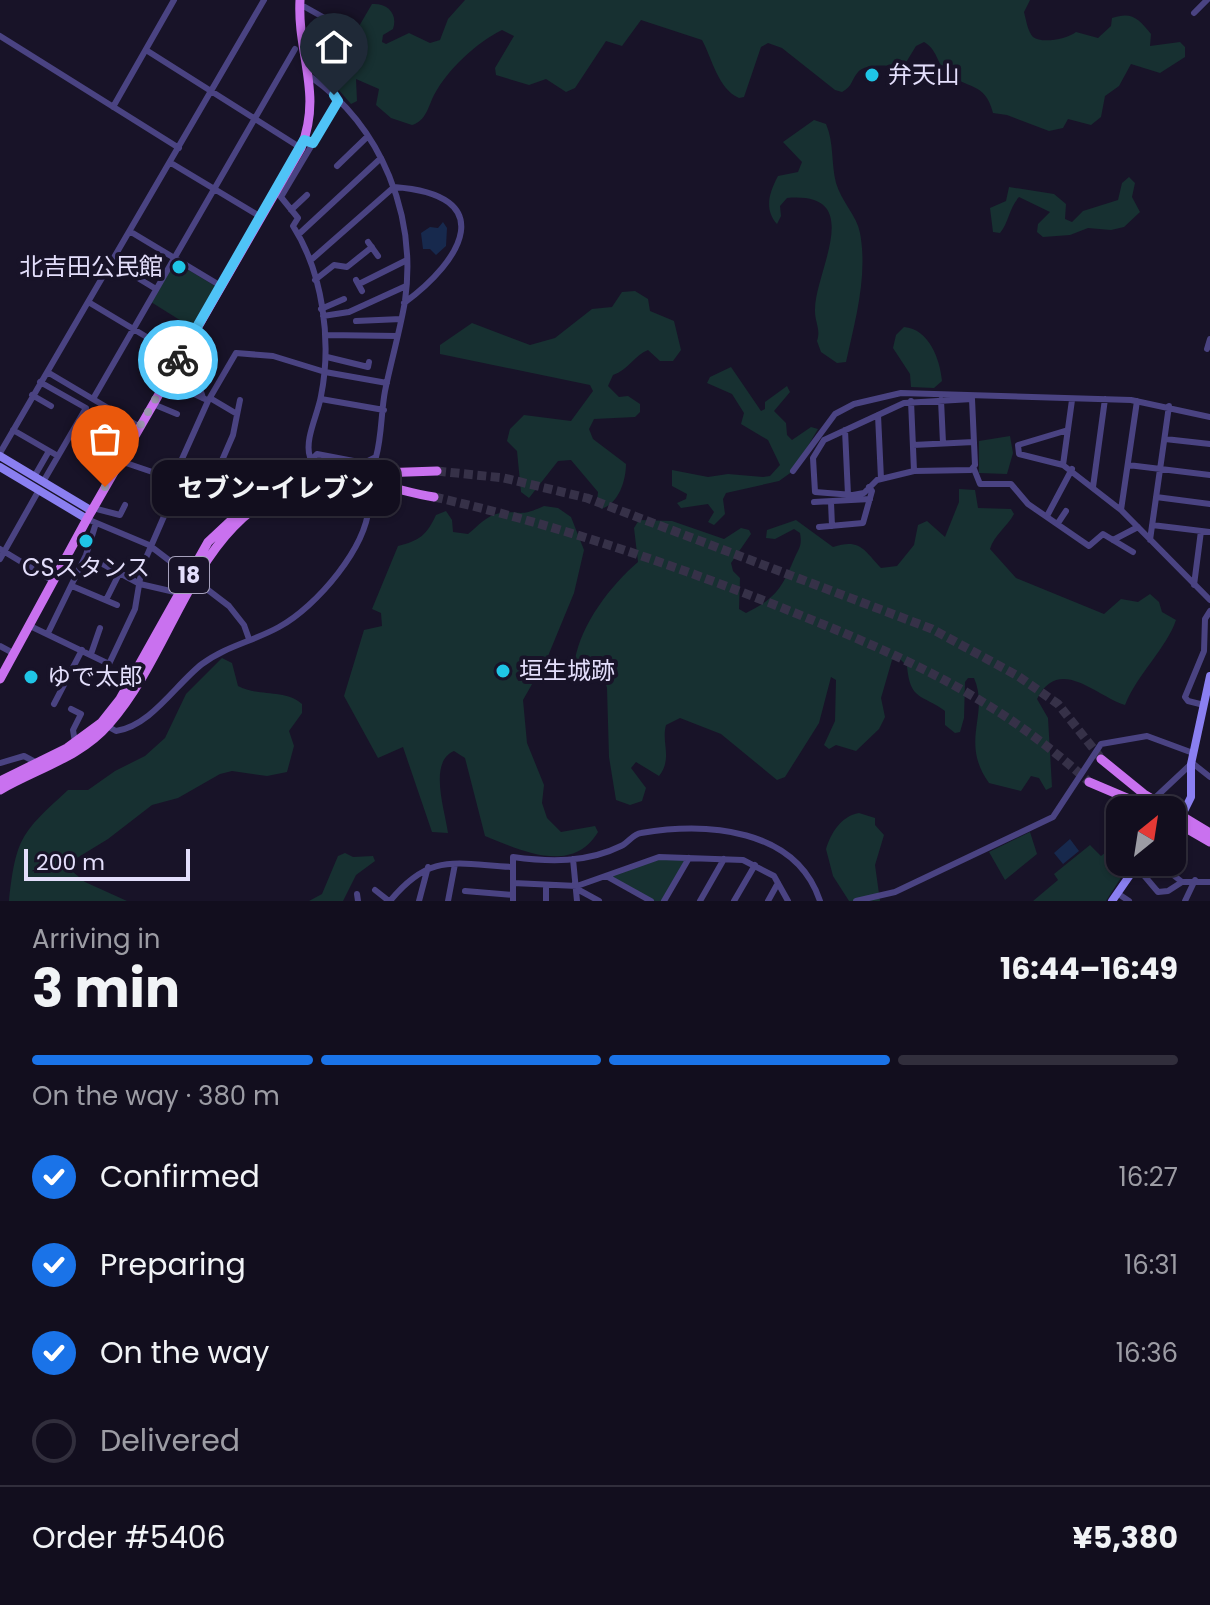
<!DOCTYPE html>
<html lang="en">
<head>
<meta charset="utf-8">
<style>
	body { margin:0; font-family:Poppins,"Noto Sans JP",sans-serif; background:#1f1c2b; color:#f1f3f6; height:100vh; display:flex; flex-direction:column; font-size:30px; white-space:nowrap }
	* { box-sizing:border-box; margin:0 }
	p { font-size:26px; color:#9c9ca4 }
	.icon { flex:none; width:44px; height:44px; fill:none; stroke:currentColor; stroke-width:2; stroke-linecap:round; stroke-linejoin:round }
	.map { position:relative; height:901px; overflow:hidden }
	.side { display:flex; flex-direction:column; background:#120e1e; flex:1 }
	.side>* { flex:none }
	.needle { width:52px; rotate:30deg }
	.buttons { position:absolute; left:1106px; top:796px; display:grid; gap:16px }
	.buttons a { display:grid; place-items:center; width:80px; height:80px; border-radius:16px; background:#120e1e; box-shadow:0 2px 6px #0004,0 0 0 2px #312e3c; font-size:40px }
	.scale { position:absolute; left:24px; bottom:20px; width:166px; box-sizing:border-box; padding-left:8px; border:4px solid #e3defb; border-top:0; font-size:22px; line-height:28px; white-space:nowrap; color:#e3defb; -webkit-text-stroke:6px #181328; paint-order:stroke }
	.pin { position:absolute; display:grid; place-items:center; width:68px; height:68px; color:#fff; margin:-82px -34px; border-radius:50% 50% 50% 0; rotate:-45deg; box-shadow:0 0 8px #0007 }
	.pin .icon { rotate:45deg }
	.courier { position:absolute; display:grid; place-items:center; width:80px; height:80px; margin:-40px; border:6px solid #4fc3f7; border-radius:50%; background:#fff; color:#222; box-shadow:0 2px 10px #0007 }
	.bubble { position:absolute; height:56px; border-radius:16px; background:#120e1e; box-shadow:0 2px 6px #0004,0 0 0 2px #312e3c; font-size:26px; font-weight:700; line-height:56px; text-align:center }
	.overview em { font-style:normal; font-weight:700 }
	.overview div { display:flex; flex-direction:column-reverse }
	.overview { display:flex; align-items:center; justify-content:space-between; height:136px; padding:0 32px }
	h1 { font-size:52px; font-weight:700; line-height:60px }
	.bar { display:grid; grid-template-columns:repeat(4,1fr); gap:12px 8px; align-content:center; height:96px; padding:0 32px }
	.bar i { height:10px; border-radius:6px; background:#312e3c }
	.bar .current { background:#1a73e8 }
	.bar p { grid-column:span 4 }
	.line { display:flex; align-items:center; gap:20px; padding:0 32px; border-top:2px solid #312e3c }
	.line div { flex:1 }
	ol { padding:0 32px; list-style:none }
	li { display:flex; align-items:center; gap:24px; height:88px }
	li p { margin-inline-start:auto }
	li .icon { padding:8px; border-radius:50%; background:#1a73e8; color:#fff; stroke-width:4 }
	li:last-child { color:#9c9ca4 }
	li i { width:44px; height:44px; border:4px solid #312e3c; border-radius:50% }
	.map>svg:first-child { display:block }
</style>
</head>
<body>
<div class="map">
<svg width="1210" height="901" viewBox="0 0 1210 901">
	<rect width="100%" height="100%" fill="#181328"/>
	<path fill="#173031" d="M465,0H1030L1024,12C1026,20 1028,32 1033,37C1042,44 1067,39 1076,32L1098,38L1111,26L1112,18C1132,11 1139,19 1151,34L1150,46L1180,42L1185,47V57L1160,73L1131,64L1119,86L1105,96L1101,117L1091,125L1068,119L1063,128L1049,131L1007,115L993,113C985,80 965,90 947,72C936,63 938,50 924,42L916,46L902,69C893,65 866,63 858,72C851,80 853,86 842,92L835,90L782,48L768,43L761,47L744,97L739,98C718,89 712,58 702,40L641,20L622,46L606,41L575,88L566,92L546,79L529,85L496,75L495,68L514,36L502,30C476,43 448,69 434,95C428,107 426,121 412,125L391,118L376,105L379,89L356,79L357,101L351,104L337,88L335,76L324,73L323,68L327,65L334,67L338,59L352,66L348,49L351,40L372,4C388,3 398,14 393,29L383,35L382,42L386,44L409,33L430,43L440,40L448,19Z
		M814,120L826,124C834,142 831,163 836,183C841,201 857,216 860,233C868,276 855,321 846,362L837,363L821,352L817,341C821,329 815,323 815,311C814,272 868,191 787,198L780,206L781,216L777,224C764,209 769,193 778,176L798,172L802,162L783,142Z
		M1129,177L1135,183L1132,197L1140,212L1124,227L1111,230L1088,228L1070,235L1043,237L1037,232L1038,224L1050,212L1019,197C1009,208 1009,222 1000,233L993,232L990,208L1006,201L1009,187L1054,194L1066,204L1065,219L1072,222L1083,211L1118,200L1122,183Z
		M171,267L183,275L187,269L215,286L191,327L151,302Z
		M635,291L648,299L650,311L674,321L681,350L673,361H660L648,350C635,355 628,370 613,375L608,386L619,397L628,396L640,404V412L635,417L594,419L589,429L593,439L626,464C626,480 619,504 601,509L597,501L598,492L571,460L558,461L529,498L521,492L517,451L507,441L510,429L524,415L571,421L593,391L590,385L440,354V345L472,323L530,345L555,338L592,309L612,307L622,292Z
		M904,327C929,329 940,359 942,381L934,388L911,387L910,374L893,348L896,335Z
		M731,367L761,411L765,409V402L787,386L790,392L774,411L786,423L787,435L792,440L811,427L818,429L793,471L779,481L726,493L723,499L725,514L714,525L708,522L714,512L708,504L681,508L677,503L686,499L687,494L672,486V470L708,477L728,474L763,477L770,476L780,465L768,440L741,424L744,413L732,394L707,383L710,377Z
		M1010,436L1013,453L1007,474L979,473V441Z
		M959,489L975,490L978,508L1011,509L1014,514C1007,527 994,535 990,549L1016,578L1104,614L1121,599L1138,602L1150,594L1159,602L1162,612L1176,620C1166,649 1138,673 1125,705C1096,696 1059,655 1037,699L1048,718L1052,787L1046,790L1039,778L1031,776L1021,791L989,783C959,741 990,715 974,678H968L965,682L964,718L960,732L955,733L945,725V711C922,694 910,701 907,666L898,657L892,660L881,698L885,717L879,729L856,751L836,745L829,749L824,745L835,721L836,680L831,677L819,723L785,777L777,780L721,734L680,718L666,725C661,743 673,758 659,776L636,762L631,768L646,788L642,801L630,805L616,800L609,757L607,688L600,663L591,659L583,662L575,660C581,624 611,585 638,562L634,528L639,520L672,521L724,539L741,528L749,530L751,534L731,563L733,571L740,578L739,609L746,613C777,598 782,587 795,557C800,547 802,545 800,533L794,529L775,539L766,538L767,530L796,520L833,547C860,538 864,550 881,568L897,566L914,545L918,525L927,521L945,537L959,502Z
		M544,506L558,508L571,517L584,550L574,593L548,656L523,700L527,743L544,785L542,803L547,818L561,832L595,826L598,832C572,875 522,851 485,836L465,758L454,751C428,762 445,810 448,833L432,832L403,747L378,758L344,696L364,630L382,626L381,613L372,609L398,546C419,541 427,535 436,515L446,511L452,520L453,532L468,534C478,526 487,515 500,513C521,510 518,518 544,506Z
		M222,658L232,663L238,686C258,697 285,689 302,704V713L289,731L294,746L287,772L267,776L232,771L220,774L178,798L152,805L108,839L72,861L73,872L85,882L127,901H9C16,838 21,833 68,790H88L115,771L145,756L165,738L186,694Z
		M859,813L875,818V825L884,835L875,865L880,901H849L833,876L826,849C831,833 841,816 859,813Z
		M1030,832L1037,854L1005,880L989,852Z
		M1090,845L1101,856L1106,852L1124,873L1106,901H1033L1058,880L1054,874Z
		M345,853L353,857L373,856L375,861L356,875L343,901H309L322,894L338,856Z
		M661,859L684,860L685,864L662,901H653L610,876Z"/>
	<path fill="#17294d" d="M443,222L447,228L446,246L436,255L430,249H423L421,233L430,227L438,228Z
		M1070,839L1079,851L1063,864L1054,853Z"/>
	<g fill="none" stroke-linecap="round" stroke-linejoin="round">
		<path stroke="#363148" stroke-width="9" stroke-dasharray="9 4.5" stroke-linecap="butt" d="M437,471L504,478L587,498L932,629L1018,676L1058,704L1100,757
			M434,497C551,523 663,561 775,605C895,653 992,693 1089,782"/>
		<path stroke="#4a4382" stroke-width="6" d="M305,7L337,25
			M1194,13L1207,0
			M0,36L179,148
			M146,50L301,148
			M113,107L174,0
			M171,163L261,217
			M337,166L367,137
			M276,191L298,218L293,226C323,273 332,341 321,396C318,414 304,440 310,457
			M281,197L338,101
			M291,210L307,195
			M131,232L221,286
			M299,234L381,158
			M368,242L378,256
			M311,260L394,187C500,195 463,260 404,303
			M113,263L156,289
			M315,280L334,265L347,267L372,247
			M356,280L362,291
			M359,284L407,260
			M90,303L180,357
			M321,309L344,299
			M323,316L349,312L406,286
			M356,321L401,319
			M326,335L397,336
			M1207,349L1210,339
			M182,353L191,360L203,398
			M327,357L368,367L369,362
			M49,373L140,427
			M166,381L205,399
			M40,382L86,408L43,482
			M32,395L51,406
			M210,398L237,414
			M93,399L295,49
			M321,399L384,410
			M972,399L975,465L971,470L914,471L877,480L864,493L853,495L815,492L813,458L824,440L904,403Z
			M941,400L943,443
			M1072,400L1063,465L1121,510L1210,600
			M911,401L914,471
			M153,404L177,414
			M878,415L881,479
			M13,430L58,456
			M845,430L848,495
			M1165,439L1210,444
			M913,445L974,442
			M92,450L118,465
			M0,453L264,0
			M120,461L173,479L239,511
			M1063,465L1019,454L1018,445L1068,430
			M1128,465L1210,475
			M974,469L980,484H1011L1028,504L1089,546L1103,534L1133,552
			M793,471L835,414L854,404L901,393L1131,400L1210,417
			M34,477L49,451
			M173,479L208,401L236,353L273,356L325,372L387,383
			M1093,487L1105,399
			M207,495L233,435L240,400
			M1156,497L1210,504
			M814,502L870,499
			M831,502L832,526
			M93,508L120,515L125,505
			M1121,510L1137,401
			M1047,516L1072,469
			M87,519L149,545L229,606L244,625L249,639
			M1058,523L1066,511
			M1152,525L1210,532
			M819,527L863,523L872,491L869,487
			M1113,540L1138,527
			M1150,540L1169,406
			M0,549L53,581
			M86,555L140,584L179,593
			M0,559L39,490
			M1194,585L1201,531
			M72,586L117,605
			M106,600L119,574
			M28,625L109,664L135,609L142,567L178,484
			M48,633L86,555L96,523
			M0,646L13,653
			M91,654L100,628
			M54,704L82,650
			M1204,705L1188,701L1185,697L1204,651L1205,619L1210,611
			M71,709L81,714L73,730L75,742
			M107,726L116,731C151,726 176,684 202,664C226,646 254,641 279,627C316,607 369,546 369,502L360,493L324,500L316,498L306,465L317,454L364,463L376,457C382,435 381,412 385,391C391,361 400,331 405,301C417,216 382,127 311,77
			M1191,762L1210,777
			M0,763L24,756L37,763
			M1157,796L1191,764
			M1137,810H1142
			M1120,829L1113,843L1120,851
			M573,859L577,901
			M1157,862L1182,882H1210
			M1136,866L1158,892L1168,891L1182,882
			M606,876L651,901
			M513,883L577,886L659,857L743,860L774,876L788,901
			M577,889L599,901
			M375,890L389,901
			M465,891L513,895
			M1117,893L1129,901
			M357,894L358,901
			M390,901C430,852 455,864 513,867
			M419,901L428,867
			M448,901L455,864
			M513,901V857C549,862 587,863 621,846C629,842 633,834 641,833C707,822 796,828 820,901
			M546,901V885
			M664,901L689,858
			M700,901L724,859
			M734,901L755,865
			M768,901L778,883
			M856,901L895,892L1053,817L1101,744L1147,736L1193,753
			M1185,901L1195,880"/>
		<path stroke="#8a7ff1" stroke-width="8" d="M0,456L92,511
			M0,467L87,519
			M1172,835L1191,797V764L1210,676
			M1112,901L1139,862"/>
		<path stroke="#c971ef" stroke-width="9" d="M0,679L87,519L301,148C323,93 297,54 300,0
			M1101,759L1144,794L1171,810
			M0,781L67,748L101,723L120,699L208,542L254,499L321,475L437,471
			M1089,782L1155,810
			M0,790C36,769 81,757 109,724C186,637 198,482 345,480C375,480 405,493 434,497
			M1172,810L1210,833
			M1172,820L1210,842"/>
	</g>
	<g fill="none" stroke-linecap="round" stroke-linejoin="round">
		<path stroke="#9c97b1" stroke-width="8" stroke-dasharray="0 14.4" d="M105,487L178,360"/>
		<path stroke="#4fc3f7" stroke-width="10" d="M178,360L304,140L313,143L338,101L334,95"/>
	</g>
	<g fill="#1fc5e6" stroke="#181328" stroke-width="3">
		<circle cx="872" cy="75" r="8"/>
		<circle cx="179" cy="267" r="8"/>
		<circle cx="86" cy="541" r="8"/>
		<circle cx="503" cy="671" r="8"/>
		<circle cx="31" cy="677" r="8"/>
	</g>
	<g text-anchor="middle" stroke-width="8" stroke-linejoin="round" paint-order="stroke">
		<rect fill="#181328" stroke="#a6a1bc" stroke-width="2" x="169" y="557" width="40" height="36" rx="6"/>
		<g font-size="22" font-weight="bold" fill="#e3defb">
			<text x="189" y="583">18</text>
		</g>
		<g font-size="24" fill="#e3defb" stroke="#181328" text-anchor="start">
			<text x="888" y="83">弁天山</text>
			<text x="163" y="275" text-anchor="end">北吉田公民館</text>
			<text x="86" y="576" text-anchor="middle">CSスタンス</text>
			<text x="519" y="679">垣生城跡</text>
			<text x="47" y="685">ゆで太郎</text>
		</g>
	</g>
</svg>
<div class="buttons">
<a><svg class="needle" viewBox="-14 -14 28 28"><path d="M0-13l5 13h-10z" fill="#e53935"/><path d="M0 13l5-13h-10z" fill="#9c9ca4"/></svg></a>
</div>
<div class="scale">200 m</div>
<div class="pin" style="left:105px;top:487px;background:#ea580c"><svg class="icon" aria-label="bag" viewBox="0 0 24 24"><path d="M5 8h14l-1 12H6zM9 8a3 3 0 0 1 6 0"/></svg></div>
<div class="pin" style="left:334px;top:95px;background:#1f2937"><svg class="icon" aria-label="home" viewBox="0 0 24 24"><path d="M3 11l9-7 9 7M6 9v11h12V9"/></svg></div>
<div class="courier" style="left:178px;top:360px"><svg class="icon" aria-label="bike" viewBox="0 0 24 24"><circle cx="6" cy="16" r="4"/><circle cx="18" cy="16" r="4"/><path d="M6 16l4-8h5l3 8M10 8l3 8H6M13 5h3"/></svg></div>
<div class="bubble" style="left:152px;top:460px;width:248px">セブン-イレブン</div>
</div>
<section class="side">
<div class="overview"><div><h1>3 min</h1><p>Arriving in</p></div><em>16:44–16:49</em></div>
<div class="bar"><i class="current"></i><i class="current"></i><i class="current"></i><i></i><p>On the way · 380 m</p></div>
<ol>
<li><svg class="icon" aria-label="check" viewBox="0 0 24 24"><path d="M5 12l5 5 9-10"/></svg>Confirmed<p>16:27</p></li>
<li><svg class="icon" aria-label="check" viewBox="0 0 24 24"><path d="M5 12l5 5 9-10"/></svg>Preparing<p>16:31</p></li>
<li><svg class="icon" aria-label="check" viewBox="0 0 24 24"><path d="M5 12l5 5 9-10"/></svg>On the way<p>16:36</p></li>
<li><i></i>Delivered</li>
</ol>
<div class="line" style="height:104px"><div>Order #5406</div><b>¥5,380</b></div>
</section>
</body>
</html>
